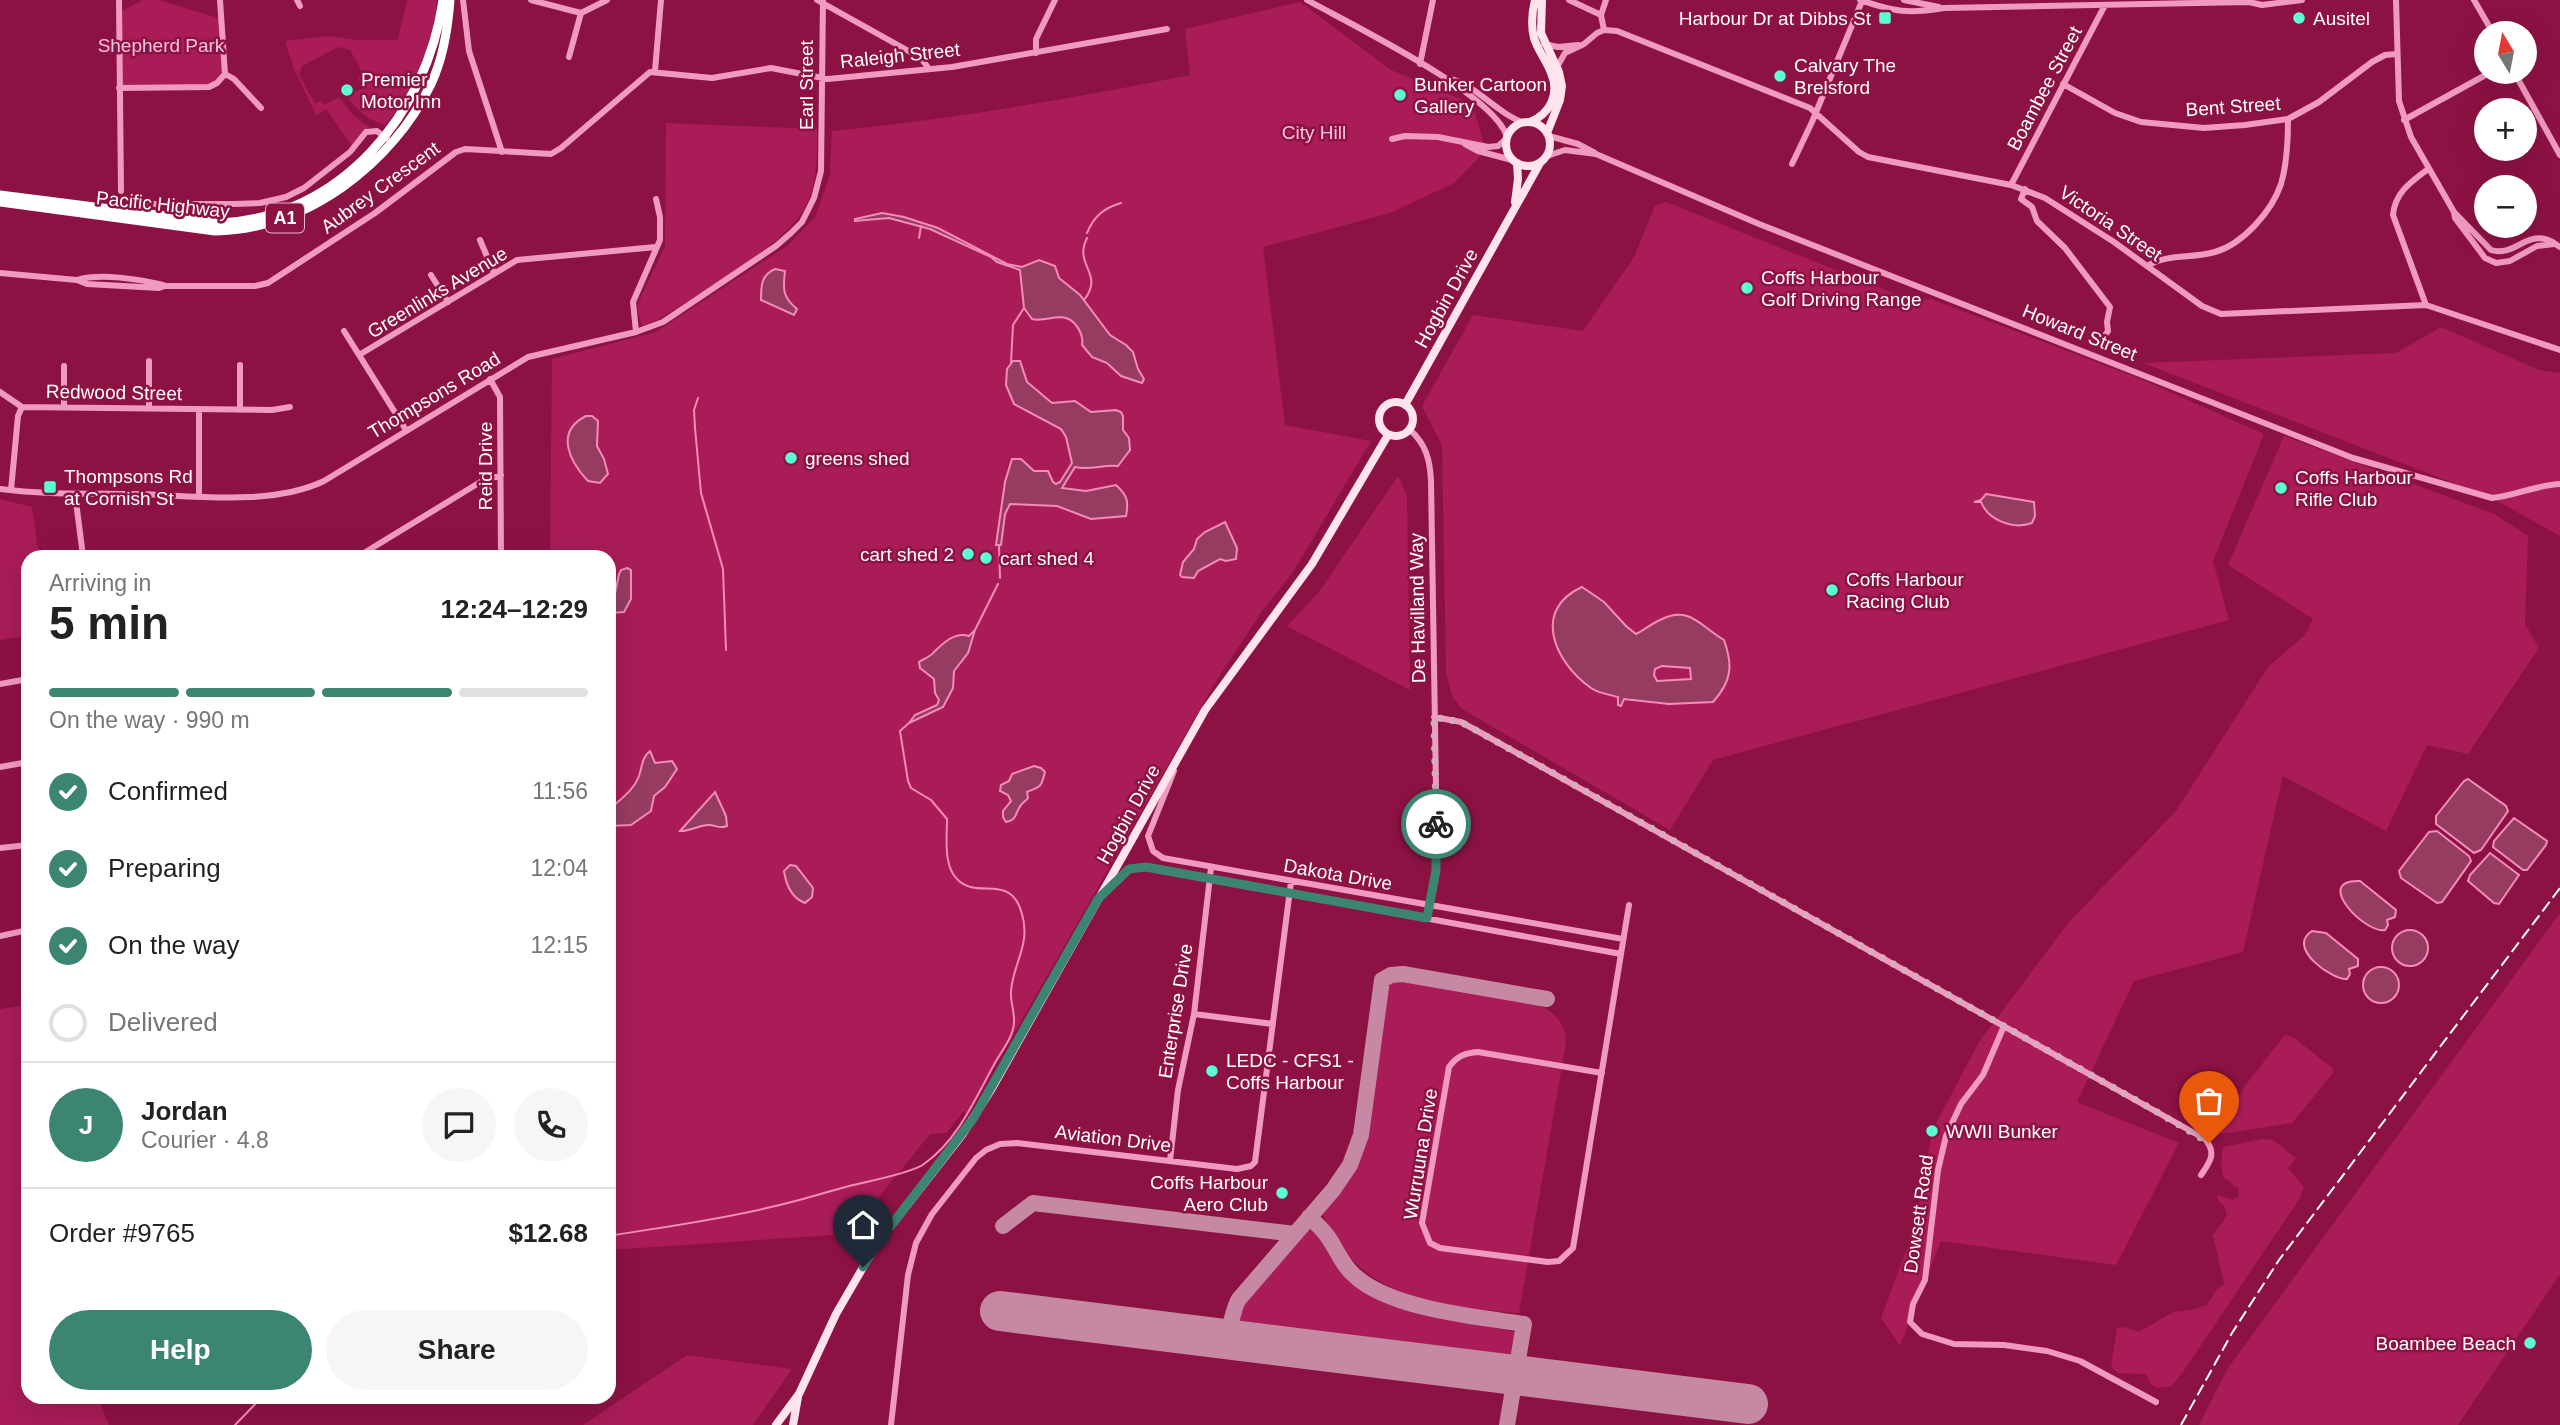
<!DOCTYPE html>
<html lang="en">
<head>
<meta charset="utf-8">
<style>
	body { margin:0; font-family:Helvetica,sans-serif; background:#f6f6f6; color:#222; height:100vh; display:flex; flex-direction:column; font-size:26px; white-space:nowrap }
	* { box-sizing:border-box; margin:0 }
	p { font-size:23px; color:#767676 }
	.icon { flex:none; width:38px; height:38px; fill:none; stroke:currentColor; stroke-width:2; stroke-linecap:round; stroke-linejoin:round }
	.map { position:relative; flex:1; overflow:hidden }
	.sheet { position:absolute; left:21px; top:550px; width:595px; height:854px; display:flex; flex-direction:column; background:#fff; border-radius:21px; box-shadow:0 7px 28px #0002 }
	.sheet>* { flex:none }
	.needle { width:46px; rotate:350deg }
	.fabs { position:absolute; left:2474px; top:21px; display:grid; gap:14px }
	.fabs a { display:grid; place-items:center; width:63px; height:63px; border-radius:50%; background:#fff; box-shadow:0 7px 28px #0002; font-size:35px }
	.pin { position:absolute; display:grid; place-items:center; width:60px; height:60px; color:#fff; margin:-72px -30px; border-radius:50% 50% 50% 0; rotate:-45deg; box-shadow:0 0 7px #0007 }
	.pin .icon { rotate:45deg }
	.courier { position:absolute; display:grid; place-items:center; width:70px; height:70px; margin:-35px; border:5px solid #3b8572; border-radius:50%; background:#fff; color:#222; box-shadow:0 2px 9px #0007 }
	.summary em { font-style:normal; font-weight:700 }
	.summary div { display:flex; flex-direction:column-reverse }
	.summary { display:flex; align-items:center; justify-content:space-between; height:119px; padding:0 28px }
	h1 { font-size:46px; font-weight:700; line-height:52px }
	.bar { display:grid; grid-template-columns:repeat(4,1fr); gap:10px 7px; align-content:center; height:84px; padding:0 28px }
	.bar i { height:9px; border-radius:5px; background:#e0e0e0 }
	.bar .active { background:#3b8572 }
	.bar p { grid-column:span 4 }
	.line { display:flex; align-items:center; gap:18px; padding:0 28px; border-top:2px solid #e0e0e0 }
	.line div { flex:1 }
	.round { display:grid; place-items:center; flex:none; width:74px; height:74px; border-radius:37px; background:#f6f6f6 }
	ol { padding:0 28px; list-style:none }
	li { display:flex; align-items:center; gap:21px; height:77px }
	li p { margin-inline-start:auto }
	li .icon { padding:7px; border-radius:50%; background:#3b8572; color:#fff; stroke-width:4 }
	li:last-child { color:#767676 }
	li i { width:38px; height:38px; border:4px solid #e0e0e0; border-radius:50% }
	.button { display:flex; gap:14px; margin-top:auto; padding:14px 28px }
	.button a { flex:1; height:80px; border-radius:42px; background:#3b8572; color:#fff; font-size:28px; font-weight:700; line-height:80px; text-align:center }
	.button a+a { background:#f6f6f6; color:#222 }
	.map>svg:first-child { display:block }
</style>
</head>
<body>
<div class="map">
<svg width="2560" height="1425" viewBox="0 0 2560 1425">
	<rect width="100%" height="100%" fill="#8d1244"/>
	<path fill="#a91c58" d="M143,0H159L221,19L225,74L209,87L119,88V13Z
		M407,0H437C435,17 434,38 428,55C419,79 401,106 385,125C370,121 354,109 347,95L364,88L358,78L364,75L350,50L338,47L302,66L299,75L315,103L321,101L324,105L339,97L353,115L369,127L352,146L326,109L316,115L294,69L285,41L328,36L357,40H398Z
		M1300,2L1391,70L1472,104L1486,150L1454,183L1390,213L1263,247L1285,425L1371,441L1293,572L1262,611L1218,678L969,1112L965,1114L964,1111L946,1133L930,1134L849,1234L609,1250V556H550L552,359L656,332L787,246L815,217L830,175L832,131C952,119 1071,99 1190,75L1185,29Z
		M666,123L817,129C817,156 818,185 804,209C783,247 695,296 657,320L642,326L637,309L639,301L665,246Z
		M1666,202L1903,297L1914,300L1931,299L2138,378L2264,434L2213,561L2229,620L1713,760L1670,830L1462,709L1452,696L1446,673L1442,445L1422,406L1473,315L1583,331L1634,257L1655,206Z
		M2441,327L2539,370L2560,373V536L2492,498L2143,363L2396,353Z
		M2284,436L2494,514L2528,536L2525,624L2539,648L2468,754L2427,745L2386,831L2283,776L2243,952L2134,981L2077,1102L2179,1143L2116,1265L1941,1241L1900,1346L1881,1318L1915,1227L1932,1131L1979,1042L2069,922L2176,811L2268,667L2305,635L2313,619L2228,565Z
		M1398,476L1407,496L1410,690L1287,626L1319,592Z
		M0,499L32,507L39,556H28V636L0,640Z
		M2560,913V1274L2458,1425H2199L2228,1368Z
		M1394,982H1406L1536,1004C1554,1011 1566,1023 1566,1043L1519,1313C1437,1307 1358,1299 1322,1212L1359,1161L1369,1133L1384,992L1386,987Z
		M28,1005V1396L97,1397L109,1425H0V1009Z
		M2285,1035L2293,1037L2332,1068L2333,1073L2292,1123L2215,1135L2213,1131L2251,1078Z
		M2262,1139L2273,1140L2296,1158L2288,1168L2304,1187L2300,1198L2183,1372L2171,1386L2157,1388L2151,1384L2146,1374L2118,1373L2111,1367L2117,1328L2124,1327L2139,1332L2173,1312L2191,1310L2207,1305L2217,1289L2224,1284L2213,1235L2227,1216L2225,1207L2218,1200V1195L2233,1200L2238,1197L2239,1189L2223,1177L2221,1164L2223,1147Z
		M1309,1224L1349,1278L1395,1305L1435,1317L1516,1332L1510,1362L1501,1366L1242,1333L1235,1322L1238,1306Z
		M687,1355L792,1369L753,1425H583Z"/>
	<path fill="#973c61" stroke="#f58bb9" stroke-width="2" fill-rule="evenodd" d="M882,213L904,217L938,228L1007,264L1022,267L1039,260L1055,266L1059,278L1080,295L1110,335L1126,345L1133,352L1138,369L1144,379L1142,383L1121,376L1107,363L1092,357L1082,345C1084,335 1076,321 1066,318C1055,315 1043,322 1032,319L1024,308L1020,270L997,262L991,257L930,229L889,218L855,221V219Z
		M775,269L785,271C783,288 782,297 797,309L794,315L761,300C761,286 761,275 775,269Z
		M1013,361H1020L1027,382L1052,403L1075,401L1091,412L1116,410L1121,412L1123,416V430L1129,438L1130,450L1118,466C1103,464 1090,471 1075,467L1062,488L1086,491L1116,485C1127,495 1129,501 1126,516L1091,519L1057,506L1010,504L1005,514L1001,545H996L1005,482L1012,459H1021L1034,471H1048L1053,482L1056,484L1060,482L1072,463L1066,437L1061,429L1014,404L1006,385L1007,369Z
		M586,416H592L598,421L597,446L604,459L608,474L600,483L588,481C570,462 554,432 586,416Z
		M1986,494L2034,502L2035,516L2032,523C2013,530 1988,520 1981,502H1974L1981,500Z
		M1225,522L1237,548L1236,559L1226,561L1220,559L1198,571L1194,578L1182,577L1180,575L1183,562L1194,549L1197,539L1205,532Z
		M627,568L631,570V599L624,612L611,613L619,574L621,570Z
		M1582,587L1604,602L1626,626L1636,634C1644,630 1651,624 1660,620C1689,605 1699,625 1724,640C1733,665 1732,681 1713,702L1669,704L1624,699L1621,706L1618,705V697C1610,695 1598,693 1591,688C1555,663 1531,610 1582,587ZM1662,666L1690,668L1691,679L1657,681L1654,675L1655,669Z
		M975,630L968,653L954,671L953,688L943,707L909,723L915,715L937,705L939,700L935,693L934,679L920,668L919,662C923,659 930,657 933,653C942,644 955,631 969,636Z
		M650,751L655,763L672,761L677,769L665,787L654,796L651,811L631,825L609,826V810C620,799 633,792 639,776C642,767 642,757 650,751Z
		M1034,766L1041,768L1045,772C1041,788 1041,786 1027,792L1028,798C1026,801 1023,802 1021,805C1015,812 1018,820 1006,822L1003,817V811L1011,801L1008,795L1000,791L1001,785L1009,781L1012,774Z
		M2468,779L2506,806L2508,811L2481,850L2474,853L2436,824V816L2464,781Z
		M715,792L726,816L727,826C719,829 718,826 710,825C700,824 690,832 680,831Z
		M2514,818L2547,841L2546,845L2527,870H2523L2493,847L2494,841Z
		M2437,831L2469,856L2471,861L2442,902L2437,903L2401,878L2399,871L2429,832Z
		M2490,853L2519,875L2499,904L2494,903L2468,881L2470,875Z
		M790,865L796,866L813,888L812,897L805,903C792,898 786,885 784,871Z
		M2360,881L2396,910L2395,917L2387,920L2388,925L2385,930C2365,934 2312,879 2360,881Z
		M2392 948a18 18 0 1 1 36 0a18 18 0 1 1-36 0Z
		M2312,931L2326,933L2358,959V966L2349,969L2350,974L2347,979C2334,981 2285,948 2312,931Z
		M2363 985a18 18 0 1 1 36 0a18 18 0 1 1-36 0Z"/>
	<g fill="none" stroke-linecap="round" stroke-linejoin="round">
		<path stroke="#f58bb9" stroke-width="2" d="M1087,233C1094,216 1104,208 1121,203
			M919,238L921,226
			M1084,300C1105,273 1073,266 1087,238
			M1011,363L1013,325L1024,308
			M698,398L694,410L695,428L701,493L723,569L726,650
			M999,545L1000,578
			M975,630L998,584
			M609,1236C663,1227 718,1220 771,1207C799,1201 826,1192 853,1185C870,1181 912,1173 924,1164C959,1139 976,1097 996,1061C1003,1049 1013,1037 1014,1023C1015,1012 1010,1002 1011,991C1013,963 1031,945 1022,914C1011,872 978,900 958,880C943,867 947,837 947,819L931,800L911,788L908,781L900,731L909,723
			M235,1425L263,1396"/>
		<path stroke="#c688a2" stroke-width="16" d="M1309,1217C1316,1223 1323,1230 1328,1237C1337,1250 1342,1265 1355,1276C1391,1309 1477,1317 1524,1324L1507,1425
			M1003,1226L1033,1203L1295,1234
			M1231,1324L1234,1335L1243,1342
			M1216,1338C1235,1331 1230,1313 1239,1299L1333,1190L1350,1165L1361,1135L1382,980L1391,975L1403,974L1547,999
			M1498,1374L1511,1371L1518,1360
			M1513,1393L1519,1382L1533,1378"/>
		<path stroke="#c688a2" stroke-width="40" d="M1000,1311L1748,1404"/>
		<path stroke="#f19abf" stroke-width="6" d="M119,0L121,191
			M297,0L300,6
			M463,0L469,51L502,152
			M531,0L581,13L607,0
			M817,0L921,58L929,69
			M1307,0C1350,24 1495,94 1507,137
			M1569,0L1601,15
			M1860,0C1895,12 1908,14 1944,8L2249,2L2262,5L2302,0
			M1904,0L1939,7
			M2396,0L2399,101L2411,137L2454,212L2455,218L2485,258L2496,263L2510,261L2537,246L2554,244
			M2474,0L2493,33
			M1604,30L1601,15L1606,0
			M1544,44L1558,47L1578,45
			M1036,53V39L1055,0
			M569,57L581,13
			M1420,64L1433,0
			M1557,67L1565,53L1584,44L1597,33L1604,30L1617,31L1810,108L1859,152L1868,157L2011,185L2045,198L2114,242L2202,306L2221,314L2426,305L2560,350
			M655,71L661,0
			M2514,72L2560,155
			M225,74L234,79L261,108
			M1451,79C1479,87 1497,114 1525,123
			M2063,84L2115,113L2141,122L2204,128L2245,125L2288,119L2319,102L2372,62L2385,55L2396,54
			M119,88L209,87L217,83L225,74L220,0
			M2404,120L2491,72
			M1549,136L1578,144L1595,153
			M1392,139L1405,136L1438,137L1488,147L1498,146L1506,139
			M1465,144L1478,151L1512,160
			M1547,156L1565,150L1596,154L1759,224L2353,458L2492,498C2515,496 2536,485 2560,484
			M1792,164L1812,122L1862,1
			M2011,185L2105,5
			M2025,189L2021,199L2032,207L2037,221L2065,248L2110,307L2107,322L2108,331L2103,338L2093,341
			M139,204H234L260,203L286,197L304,188L350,152L366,132L377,131L392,143
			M2454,212L2491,250C2512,257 2525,234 2545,239C2551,240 2555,244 2560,247
			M480,240L494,273
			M2147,266C2169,253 2191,259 2215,252C2243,244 2272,211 2281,184C2287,164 2288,140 2288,119
			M0,273L77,280L87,284L159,288L165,286H255L268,283L375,213L456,152L465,149L551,154L561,148L650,72L712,78L771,68L828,79L952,67L1167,29
			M431,275L448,302
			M77,280C100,273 139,279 163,285
			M2426,305L2393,215C2395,192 2411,182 2428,169
			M344,331L406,430
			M636,332L633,302L660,240V217L656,199
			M359,355L517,260L656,247
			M149,361V408
			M240,365V410
			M64,366V407
			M490,379L500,397L501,556
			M0,392L22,407
			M22,407L272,410L290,407
			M199,410V495
			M1410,430C1426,444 1430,460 1431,481L1437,848L1434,886L1427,918
			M0,489C46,495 93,493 139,494C196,496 272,506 324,481L528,357L636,332L663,322L776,246L791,233L802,222L814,198L821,171L823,0
			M11,490L18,416L22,407
			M75,494L83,556
			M359,556L482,481L501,475
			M0,684L28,679
			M1434,717L1461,722L1483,734L2205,1139C2217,1153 2210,1162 2201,1175
			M0,767L28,762
			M1174,771L1148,836L1153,851L1163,858L1623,939
			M0,848L28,845
			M1105,893L1129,869L1146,867L1621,954
			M0,936L28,930
			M1194,1014L1273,1024
			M2004,1026L1983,1075L1961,1104L1946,1136L1938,1170L1925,1280L1913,1304L1910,1322L1922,1334L1954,1344L2004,1345L2047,1351L2080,1361L2156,1402
			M1602,1073L1478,1052C1465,1053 1457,1056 1449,1067L1422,1223L1430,1243L1440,1248L1548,1262L1559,1261L1573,1248C1592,1134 1610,1019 1629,905
			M1170,1161L1178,1090L1194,1014L1211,868
			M891,1425L908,1275L916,1243L932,1214L976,1158L986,1150L1000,1144L1017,1143L1237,1169L1251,1166L1255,1162L1291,882"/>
		<path stroke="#ffe4ee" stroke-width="8" d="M1542,0L1541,33L1559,72L1562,86L1560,100L1547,133
			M1530,122C1550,114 1560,94 1551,73C1547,61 1538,51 1534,38C1531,26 1532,12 1535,0
			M1506 144a22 22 0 1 1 44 0a22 22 0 1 1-44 0Z
			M1515,202L1518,179L1517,163
			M1379 419a17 17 0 1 1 34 0a17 17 0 1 1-34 0Z
			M1405,405L1540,163
			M776,1425L799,1394L836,1314L876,1245L962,1135L991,1090L1205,710L1312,564L1388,435
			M793,1425L798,1397"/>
		<path stroke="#fff" stroke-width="9" d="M0,195L220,223C340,218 427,114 443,0
			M0,202L215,231C307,229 392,164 431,84C443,59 448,27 450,0"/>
		<path stroke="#fff" stroke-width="2" stroke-dasharray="12 5" stroke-linecap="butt" d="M2181,1425L2232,1333L2279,1260L2560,888"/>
	</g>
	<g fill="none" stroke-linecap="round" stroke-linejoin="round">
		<path stroke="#d7acbe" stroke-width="7" stroke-dasharray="0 12.6" d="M1436,824L1434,717L1461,722L1546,769L2159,1113L2209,1143"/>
		<path stroke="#3b8572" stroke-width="9" d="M863,1267L876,1245L973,1119L1098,899L1129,869L1146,867L1427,918L1436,870V824"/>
	</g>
	<g fill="#5affd4" stroke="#8d1244" stroke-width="2.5">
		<rect x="1878" y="11" width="14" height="14" rx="3.5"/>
		<circle cx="2299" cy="18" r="7"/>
		<circle cx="1780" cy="76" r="7"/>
		<circle cx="347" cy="90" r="7"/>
		<circle cx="1400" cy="95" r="7"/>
		<circle cx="1747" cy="288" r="7"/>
		<circle cx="791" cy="458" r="7"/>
		<rect x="43" y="480" width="14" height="14" rx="3.5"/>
		<circle cx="2281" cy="488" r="7"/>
		<circle cx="968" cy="554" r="7"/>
		<circle cx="986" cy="558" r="7"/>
		<circle cx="1832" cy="590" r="7"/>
		<circle cx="1212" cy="1071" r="7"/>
		<circle cx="1932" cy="1131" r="7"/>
		<circle cx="1282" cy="1193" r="7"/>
		<circle cx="2530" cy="1343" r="7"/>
	</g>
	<g text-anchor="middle" stroke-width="5" stroke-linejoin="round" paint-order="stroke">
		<rect fill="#8d1244" stroke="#ddb8c7" stroke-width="2" x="266" y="203.5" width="38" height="29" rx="5"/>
		<g font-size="18" font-weight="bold" fill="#fff">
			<text x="285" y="224">A1</text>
		</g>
		<g font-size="19" fill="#fff" stroke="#8d1244" text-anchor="start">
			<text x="1871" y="25" text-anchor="end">Harbour Dr at Dibbs St</text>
			<text x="2313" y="25">Ausitel</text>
			<text x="1794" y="72">Calvary The<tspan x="1794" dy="22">Brelsford</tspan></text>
			<text x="361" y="86">Premier<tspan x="361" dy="22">Motor Inn</tspan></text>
			<text x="1414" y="91">Bunker Cartoon<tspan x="1414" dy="22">Gallery</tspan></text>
			<text x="1761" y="284">Coffs Harbour<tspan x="1761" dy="22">Golf Driving Range</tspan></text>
			<text x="805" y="465">greens shed</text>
			<text x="64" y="483">Thompsons Rd<tspan x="64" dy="22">at Cornish St</tspan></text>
			<text x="2295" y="484">Coffs Harbour<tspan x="2295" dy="22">Rifle Club</tspan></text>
			<text x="954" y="561" text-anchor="end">cart shed 2</text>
			<text x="1000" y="565">cart shed 4</text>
			<text x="1846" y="586">Coffs Harbour<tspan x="1846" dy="22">Racing Club</tspan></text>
			<text x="1226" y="1067">LEDC - CFS1 -<tspan x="1226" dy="22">Coffs Harbour</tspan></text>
			<text x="1946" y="1138">WWII Bunker</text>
			<text x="1268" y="1189" text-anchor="end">Coffs Harbour<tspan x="1268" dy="22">Aero Club</tspan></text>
			<text x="2516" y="1350" text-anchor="end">Boambee Beach</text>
		</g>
		<g font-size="19" fill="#fdc1da" stroke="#8d1244">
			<text x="161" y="52">Shepherd Park</text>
			<text x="1314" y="139">City Hill</text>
		</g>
		<g font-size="19" fill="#fff" stroke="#8d1244">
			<text transform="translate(900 55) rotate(-6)" y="7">Raleigh Street</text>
			<text transform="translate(806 85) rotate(-90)" y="7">Earl Street</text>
			<text transform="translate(2044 88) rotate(-62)" y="7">Boambee Street</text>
			<text transform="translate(2233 106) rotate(-4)" y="7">Bent Street</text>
			<text transform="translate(380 187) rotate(-36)" y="7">Aubrey Crescent</text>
			<text transform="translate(163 204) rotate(6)" y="7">Pacific Highway</text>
			<text transform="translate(2111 223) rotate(34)" y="7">Victoria Street</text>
			<text transform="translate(437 292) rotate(-31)" y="7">Greenlinks Avenue</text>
			<text transform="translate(1446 298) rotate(-61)" y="7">Hogbin Drive</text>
			<text transform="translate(2080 332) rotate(22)" y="7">Howard Street</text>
			<text transform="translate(114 392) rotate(1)" y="7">Redwood Street</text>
			<text transform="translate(434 395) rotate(-31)" y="7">Thompsons Road</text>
			<text transform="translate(485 466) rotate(-90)" y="7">Reid Drive</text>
			<text transform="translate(1417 608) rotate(-91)" y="7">De Havilland Way</text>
			<text transform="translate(1128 814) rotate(-61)" y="7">Hogbin Drive</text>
			<text transform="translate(1338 874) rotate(10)" y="7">Dakota Drive</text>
			<text transform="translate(1175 1011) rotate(-81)" y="7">Enterprise Drive</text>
			<text transform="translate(1113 1138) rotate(7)" y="7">Aviation Drive</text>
			<text transform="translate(1420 1154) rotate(-81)" y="7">Wurruuna Drive</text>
			<text transform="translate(1918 1214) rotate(-82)" y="7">Dowsett Road</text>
		</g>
	</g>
</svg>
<div class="fabs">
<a><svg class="needle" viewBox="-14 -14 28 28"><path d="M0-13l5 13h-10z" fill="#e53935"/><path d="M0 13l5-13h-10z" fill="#767676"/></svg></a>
<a>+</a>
<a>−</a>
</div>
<div class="pin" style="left:2209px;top:1143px;background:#ea580c"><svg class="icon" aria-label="bag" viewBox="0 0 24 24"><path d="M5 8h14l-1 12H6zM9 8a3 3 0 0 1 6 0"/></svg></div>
<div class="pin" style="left:863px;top:1267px;background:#1f2937"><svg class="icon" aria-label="home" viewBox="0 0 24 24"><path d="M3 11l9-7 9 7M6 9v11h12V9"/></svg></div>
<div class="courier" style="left:1436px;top:824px"><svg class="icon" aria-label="bike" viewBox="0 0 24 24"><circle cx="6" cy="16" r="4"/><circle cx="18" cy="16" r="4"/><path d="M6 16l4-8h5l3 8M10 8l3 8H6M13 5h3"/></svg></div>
<section class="sheet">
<div class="summary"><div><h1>5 min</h1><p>Arriving in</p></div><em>12:24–12:29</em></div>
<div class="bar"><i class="active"></i><i class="active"></i><i class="active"></i><i></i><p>On the way · 990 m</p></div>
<ol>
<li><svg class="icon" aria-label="check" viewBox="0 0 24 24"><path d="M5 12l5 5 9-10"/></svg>Confirmed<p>11:56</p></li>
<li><svg class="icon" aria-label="check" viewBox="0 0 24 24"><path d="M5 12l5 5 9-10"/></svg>Preparing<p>12:04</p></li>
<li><svg class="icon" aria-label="check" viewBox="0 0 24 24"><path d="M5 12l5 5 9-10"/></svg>On the way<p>12:15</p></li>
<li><i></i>Delivered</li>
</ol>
<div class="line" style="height:126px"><b class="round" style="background:#3b8572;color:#fff">J</b><div><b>Jordan</b><p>Courier · 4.8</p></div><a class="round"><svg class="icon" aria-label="chat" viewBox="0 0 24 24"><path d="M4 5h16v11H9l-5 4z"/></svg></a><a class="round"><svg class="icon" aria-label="phone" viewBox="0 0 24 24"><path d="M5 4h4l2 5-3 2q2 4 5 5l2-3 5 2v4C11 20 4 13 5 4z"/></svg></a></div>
<div class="line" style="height:91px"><div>Order #9765</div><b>$12.68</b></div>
<div class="button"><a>Help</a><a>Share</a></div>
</section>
</div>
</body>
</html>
